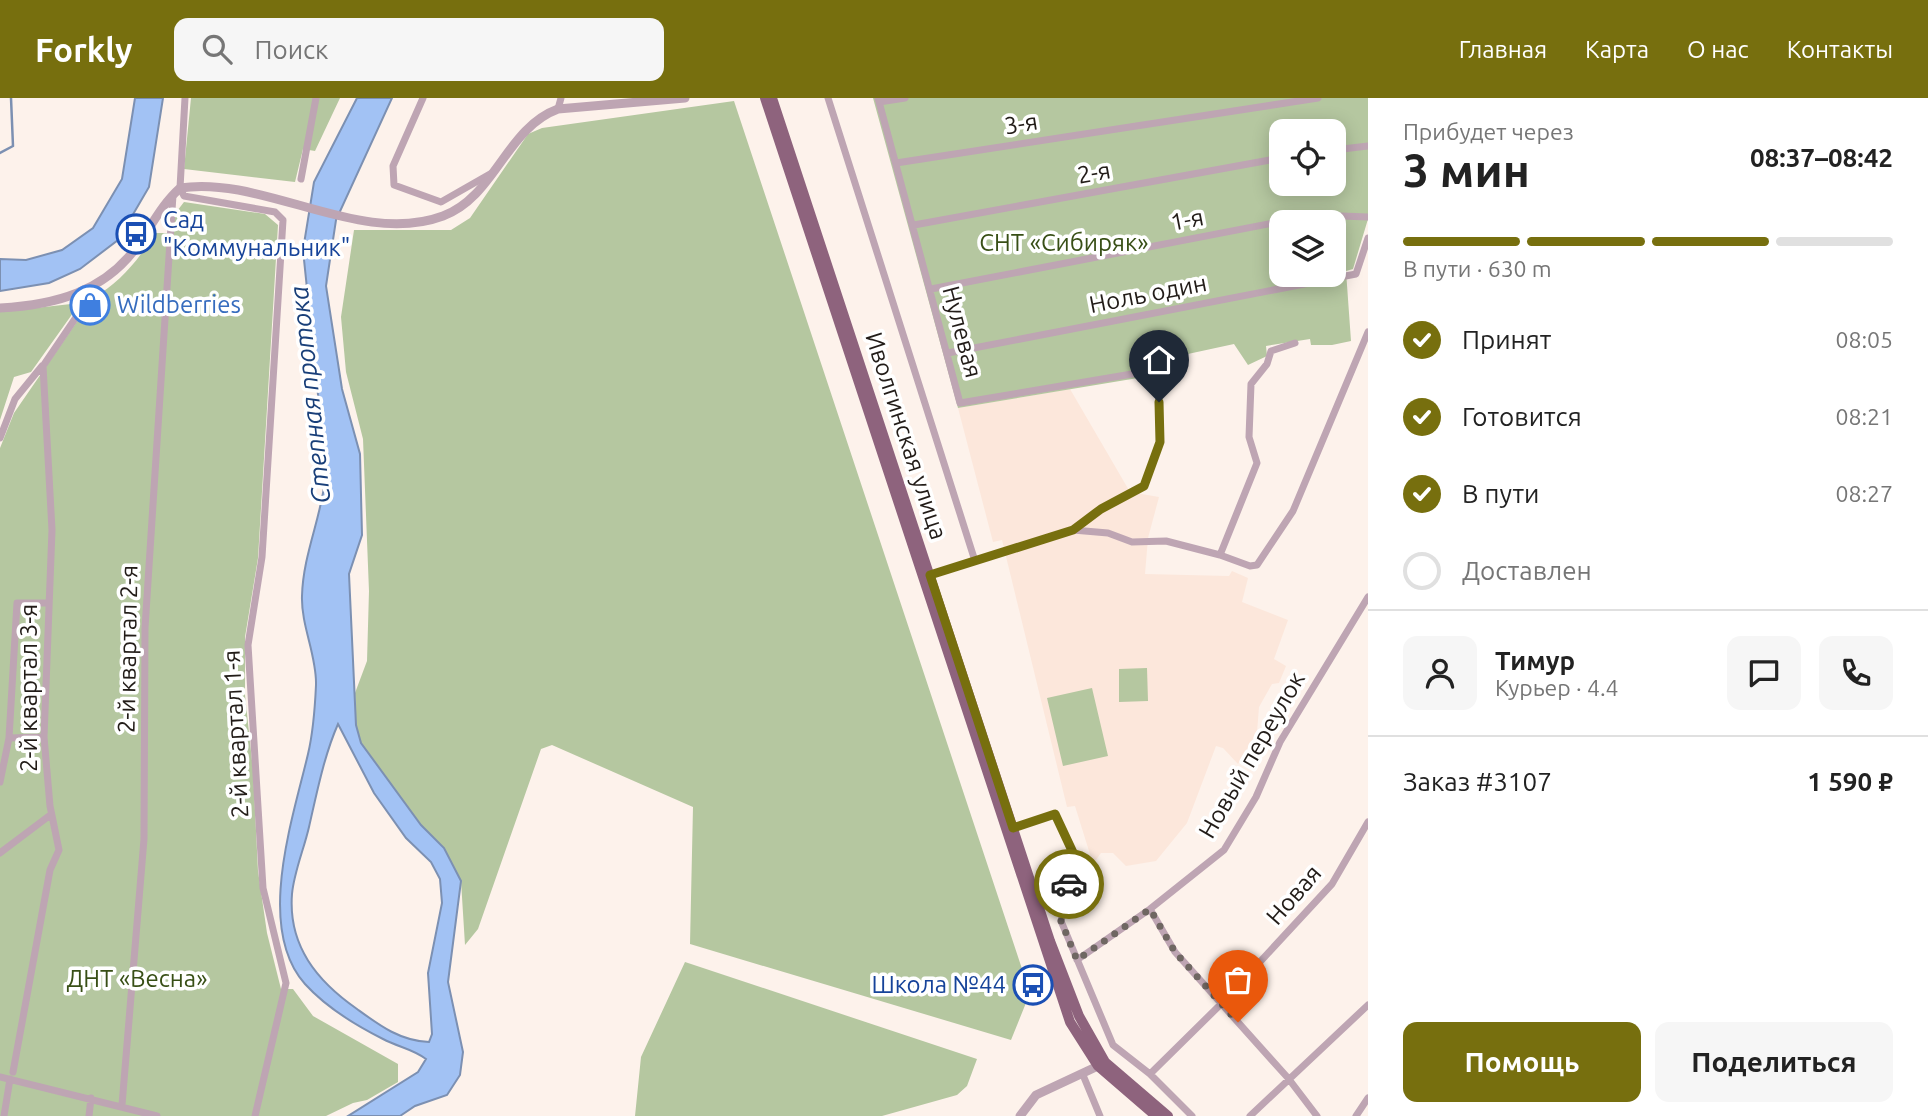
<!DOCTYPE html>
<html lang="ru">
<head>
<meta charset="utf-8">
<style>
	body { margin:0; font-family:Ubuntu,sans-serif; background:#f6f6f6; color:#222; height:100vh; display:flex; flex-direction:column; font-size:26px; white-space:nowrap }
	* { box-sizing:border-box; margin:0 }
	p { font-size:23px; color:#767676 }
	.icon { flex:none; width:38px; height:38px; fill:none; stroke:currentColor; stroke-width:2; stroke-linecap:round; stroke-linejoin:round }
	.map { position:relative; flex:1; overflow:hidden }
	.sheet { display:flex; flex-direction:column; background:#fff; width:560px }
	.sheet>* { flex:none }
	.buttons { position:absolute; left:1269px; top:21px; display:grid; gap:14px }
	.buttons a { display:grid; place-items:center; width:77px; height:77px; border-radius:14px; background:#fff; box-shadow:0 4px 18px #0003; font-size:35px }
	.pin { position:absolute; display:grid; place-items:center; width:60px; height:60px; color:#fff; margin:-72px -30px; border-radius:50% 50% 50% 0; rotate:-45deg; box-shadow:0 0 7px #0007 }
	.pin .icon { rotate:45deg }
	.courier { position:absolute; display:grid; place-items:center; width:70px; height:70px; margin:-35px; border:5px solid #776f0e; border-radius:50%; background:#fff; color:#222; box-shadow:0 2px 9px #0007 }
	.head em { font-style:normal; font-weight:600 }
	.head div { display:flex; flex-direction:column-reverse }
	.head { display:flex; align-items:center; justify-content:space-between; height:119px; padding:0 35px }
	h1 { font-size:46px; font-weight:600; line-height:52px }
	.bar { display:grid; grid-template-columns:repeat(4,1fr); gap:10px 7px; align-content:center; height:84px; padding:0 35px }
	.bar i { height:9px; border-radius:5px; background:#e0e0e0 }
	.bar .current { background:#776f0e }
	.bar p { grid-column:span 4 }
	.line { display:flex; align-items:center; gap:18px; padding:0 35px; border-top:2px solid #e0e0e0 }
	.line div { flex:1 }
	.round { display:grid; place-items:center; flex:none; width:74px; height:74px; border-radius:14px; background:#f6f6f6 }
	ol { padding:0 35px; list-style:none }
	li { display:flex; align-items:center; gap:21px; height:77px }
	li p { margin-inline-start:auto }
	li .icon { padding:7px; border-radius:50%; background:#776f0e; color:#fff; stroke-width:4 }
	li:last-child { color:#767676 }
	li i { width:38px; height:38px; border:4px solid #e0e0e0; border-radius:50% }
	.cta { display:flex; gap:14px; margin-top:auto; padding:14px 35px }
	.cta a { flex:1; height:80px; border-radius:14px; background:#776f0e; color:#fff; font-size:28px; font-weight:600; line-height:80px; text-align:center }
	.cta a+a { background:#f6f6f6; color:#222 }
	header { display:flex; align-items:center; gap:42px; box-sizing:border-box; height:98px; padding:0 35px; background:#776f0e; color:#fff }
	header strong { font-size:33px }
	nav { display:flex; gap:38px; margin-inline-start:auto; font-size:24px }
	.search { width:490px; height:63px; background:#f6f6f6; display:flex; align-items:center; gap:18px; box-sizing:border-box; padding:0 24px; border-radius:14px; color:#767676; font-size:26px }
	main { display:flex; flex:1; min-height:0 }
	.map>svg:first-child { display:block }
</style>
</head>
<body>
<header>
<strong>Forkly</strong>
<div class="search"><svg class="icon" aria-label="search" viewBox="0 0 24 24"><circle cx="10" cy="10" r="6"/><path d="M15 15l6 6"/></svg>Поиск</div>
<nav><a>Главная</a><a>Карта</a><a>О нас</a><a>Контакты</a></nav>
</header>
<main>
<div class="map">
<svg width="1368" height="1018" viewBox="0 0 1368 1018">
	<rect width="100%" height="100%" fill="#fdf2eb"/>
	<path fill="#fce7db" d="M1070,291L1130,394L1159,399L1148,440L1145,476L1229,478L1232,473L1248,480L1242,504L1288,522L1274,561L1286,568L1279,585L1272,586L1259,609L1257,634L1238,666L1223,650L1216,648L1187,725L1156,763L1126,768L1113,755H1101L1093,766L1075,708L1067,709L1002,442L993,444L958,310Z"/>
	<path fill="#b5c7a0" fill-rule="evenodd" d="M191,0H340L315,53L303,51L295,84L184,71Z
		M873,0H1368V121L1353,171L1346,173L1351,243L1332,247H1311L1310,241L1266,248L1267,258L1248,267L1234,246L1174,259L1168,275L958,310ZM1281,33H1334V86H1281ZM1281,124H1334V177H1281Z
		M734,3L1030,895L1011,942L690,846L693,709L552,647L541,651L478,831L465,847L461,783L444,750L421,727L361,645L356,627L355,595L367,563L369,493L363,341L346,274L341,219L354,132H451L470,120L528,36L542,30Z
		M184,104L265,116L278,127L258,460L245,539V597L253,672L258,773L267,835L281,891H293L313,918L398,966V984L367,1002L353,1005L326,1018H0V350L14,315L94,199C120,185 140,160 155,135H173L174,117Z
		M71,206L81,212L73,215L31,274L14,279L0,322V214Z
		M1147,570L1148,603L1119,604V571Z
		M1092,590L1108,658L1063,668L1047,600Z
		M685,864L977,961L967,988L957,997L882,1018H635L641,959Z"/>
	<path fill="#a2c2f4" stroke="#7c90b2" stroke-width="2" fill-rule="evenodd" d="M135,0H163L149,89L118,142L80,171L49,185L0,193V161L26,162L62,152L93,130L122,81Z
		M357,0H392L336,122L326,188L342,291L360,356L362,437L349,476L356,627L361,645L421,727L444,750L461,783L448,884L463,954L460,977L447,997L415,1008L400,1018H348L418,974L426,961C413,951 398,949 383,941C357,928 325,908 305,886C255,830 293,720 308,656C313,635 315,609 316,587C317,558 301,528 302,498C303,455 323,416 326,374L303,152L314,84ZM338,626L374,695L406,740L431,764L440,781L442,805L428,875L432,936L429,944C400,943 379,927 357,911C317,883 288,848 292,796C294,774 304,751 309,729C317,694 324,658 338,626Z"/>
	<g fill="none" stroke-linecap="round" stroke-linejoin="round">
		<path stroke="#7c90b2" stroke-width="2.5" d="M0,55L13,48L11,0"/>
		<path stroke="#bea5b3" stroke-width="7" d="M185,0L180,90L184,98L275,114L283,122L262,459L248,547L263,790L286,885L255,1018
			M423,0L393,68L394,87L441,104L490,76
			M828,0L975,463
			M878,0L960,305L1138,275
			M879,4L905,0
			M558,11L561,0
			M1334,52L1368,48
			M896,65L1318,0
			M301,81L316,0
			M914,127L1281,60
			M931,191L1315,117L1368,119
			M948,255L1356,176L1368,140
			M0,340L15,301L42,268
			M1073,432L1101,411L1144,388L1160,343L1158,285
			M1220,457L1257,365L1249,339L1251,286L1267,266L1271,253L1295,245
			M930,477L1073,432L1108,435L1132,444L1166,443L1220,457L1250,468L1257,467L1293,413L1368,234
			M9,640L44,639
			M0,684L9,640L17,505H47
			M1013,730L1055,716L1076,761L1061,823L1113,947L1150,976L1192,1018
			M0,755L49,718
			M1150,811L1175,854L1288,980L1317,1018
			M1077,862L1150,811L1224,752L1256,699L1280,644L1368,499
			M13,974L50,772L59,752L50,708L44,639L52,432L43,268L81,212L90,192
			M1150,976L1221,906L1332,786L1368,724
			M1083,977L1100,1018
			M0,979L157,1018
			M122,1007L144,741L145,530L173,97
			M4,1018L10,981
			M89,1018L91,1000
			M1250,1018L1368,907
			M1356,1018L1368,1000"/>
		<path stroke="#bea5b3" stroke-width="9" d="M0,210C55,207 105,194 138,147C152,127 162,106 180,90C264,77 360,149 443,118C495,99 506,30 558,11L685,0
			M1020,1018L1036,997L1098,968"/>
		<path stroke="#8e637d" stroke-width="10" d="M765,0L1070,924L1098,968L1156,1018
			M772,0L1050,843L1079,918L1105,964L1168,1018"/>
	</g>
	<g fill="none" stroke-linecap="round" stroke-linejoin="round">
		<path stroke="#6f6762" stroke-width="7" stroke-dasharray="0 12.6" d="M1069,786L1061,823L1077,862L1150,811L1175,854L1238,924"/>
		<path stroke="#776f0e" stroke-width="9" d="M1069,786L1076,761L1055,716L1013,730L930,477L1073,432L1101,411L1144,388L1160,344L1159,304"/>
	</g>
	<defs>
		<g id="bus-ring" transform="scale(2.0125)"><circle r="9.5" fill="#fff" stroke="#1a4fb4" stroke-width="1.5"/><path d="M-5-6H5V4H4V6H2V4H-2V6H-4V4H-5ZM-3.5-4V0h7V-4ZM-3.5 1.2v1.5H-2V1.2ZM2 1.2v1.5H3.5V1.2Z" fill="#1a4fb4"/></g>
		<g id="shop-ring" transform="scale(2.0125)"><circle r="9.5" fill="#fff" stroke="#3f7fe0" stroke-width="1.5"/><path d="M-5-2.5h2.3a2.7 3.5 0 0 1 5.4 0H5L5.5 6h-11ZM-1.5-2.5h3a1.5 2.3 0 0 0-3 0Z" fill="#3f7fe0"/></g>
	</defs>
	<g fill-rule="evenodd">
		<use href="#bus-ring" x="136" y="136"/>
		<use href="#shop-ring" x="90" y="207"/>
		<use href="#bus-ring" x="1033" y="887"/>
	</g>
	<g text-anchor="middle" stroke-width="7" stroke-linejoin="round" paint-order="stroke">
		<g font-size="24" fill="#221c18" stroke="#fff">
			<text transform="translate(1021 26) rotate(-9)" y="8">3-я</text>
			<text transform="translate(1094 75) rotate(-10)" y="8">2-я</text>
			<text transform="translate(1187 122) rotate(-11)" y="8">1-я</text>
			<text transform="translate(1148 196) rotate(-11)" y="8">Ноль один</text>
			<text transform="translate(962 234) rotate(75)" y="8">Нулевая</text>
			<text transform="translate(906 338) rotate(72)" y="8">Иволгинская улица</text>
			<text transform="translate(128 551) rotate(-89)" y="8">2-й квартал 2-я</text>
			<text transform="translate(29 590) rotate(-90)" y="8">2-й квартал 3-я</text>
			<text transform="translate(236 636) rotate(-93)" y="8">2-й квартал 1-я</text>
			<text transform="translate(1252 657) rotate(-60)" y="8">Новый переулок</text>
			<text transform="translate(1294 797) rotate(-49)" y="8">Новая</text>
		</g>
		<g font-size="24" fill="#164399" stroke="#fff" text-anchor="start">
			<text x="163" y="130">Сад<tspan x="163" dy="28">"Коммунальник"</tspan></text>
			<text x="1006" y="895" text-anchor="end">Школа №44</text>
		</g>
		<g font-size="24" fill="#384f16" stroke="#fff">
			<text x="1064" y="153">СНТ «Сибиряк»</text>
			<text x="137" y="889">ДНТ «Весна»</text>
		</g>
		<g font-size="24" fill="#366cbe" stroke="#fff" text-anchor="start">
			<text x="117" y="215">Wildberries</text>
		</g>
		<g font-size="26" font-style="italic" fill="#193f79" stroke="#fff">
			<text transform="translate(310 297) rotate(-96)" y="9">Степная протока</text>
		</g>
	</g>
</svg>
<div class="buttons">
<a><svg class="icon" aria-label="locate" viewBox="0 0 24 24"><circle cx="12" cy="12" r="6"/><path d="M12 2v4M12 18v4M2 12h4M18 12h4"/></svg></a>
<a><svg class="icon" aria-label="layers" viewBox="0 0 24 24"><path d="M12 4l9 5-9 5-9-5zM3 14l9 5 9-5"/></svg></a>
</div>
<div class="pin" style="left:1238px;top:924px;background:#ea580c"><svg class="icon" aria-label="bag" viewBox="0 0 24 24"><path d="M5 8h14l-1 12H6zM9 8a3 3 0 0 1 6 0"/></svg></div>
<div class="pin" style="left:1159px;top:304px;background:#1f2937"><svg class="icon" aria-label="home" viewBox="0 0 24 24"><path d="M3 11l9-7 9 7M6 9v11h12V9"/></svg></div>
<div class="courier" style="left:1069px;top:786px"><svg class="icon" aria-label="car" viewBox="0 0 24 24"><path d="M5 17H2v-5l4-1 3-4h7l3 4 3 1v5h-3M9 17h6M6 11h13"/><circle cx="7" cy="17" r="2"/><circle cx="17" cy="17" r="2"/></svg></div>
</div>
<section class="sheet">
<div class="head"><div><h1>3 мин</h1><p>Прибудет через</p></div><em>08:37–08:42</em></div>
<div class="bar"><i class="current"></i><i class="current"></i><i class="current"></i><i></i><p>В пути · 630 m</p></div>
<ol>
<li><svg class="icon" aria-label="check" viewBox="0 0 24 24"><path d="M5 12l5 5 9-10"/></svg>Принят<p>08:05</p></li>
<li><svg class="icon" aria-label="check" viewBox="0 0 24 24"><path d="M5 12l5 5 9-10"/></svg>Готовится<p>08:21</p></li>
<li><svg class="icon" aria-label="check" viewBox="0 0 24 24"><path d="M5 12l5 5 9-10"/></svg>В пути<p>08:27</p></li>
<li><i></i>Доставлен</li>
</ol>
<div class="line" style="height:126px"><a class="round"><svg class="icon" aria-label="person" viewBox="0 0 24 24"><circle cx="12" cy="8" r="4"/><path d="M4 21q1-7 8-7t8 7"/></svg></a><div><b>Тимур</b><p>Курьер · 4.4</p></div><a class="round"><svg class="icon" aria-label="chat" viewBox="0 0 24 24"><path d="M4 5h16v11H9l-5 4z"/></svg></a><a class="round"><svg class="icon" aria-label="phone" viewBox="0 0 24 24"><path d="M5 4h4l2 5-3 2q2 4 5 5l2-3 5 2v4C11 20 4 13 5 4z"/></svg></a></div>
<div class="line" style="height:91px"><div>Заказ #3107</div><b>1 590 ₽</b></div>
<div class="cta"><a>Помощь</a><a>Поделиться</a></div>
</section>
</main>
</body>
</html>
